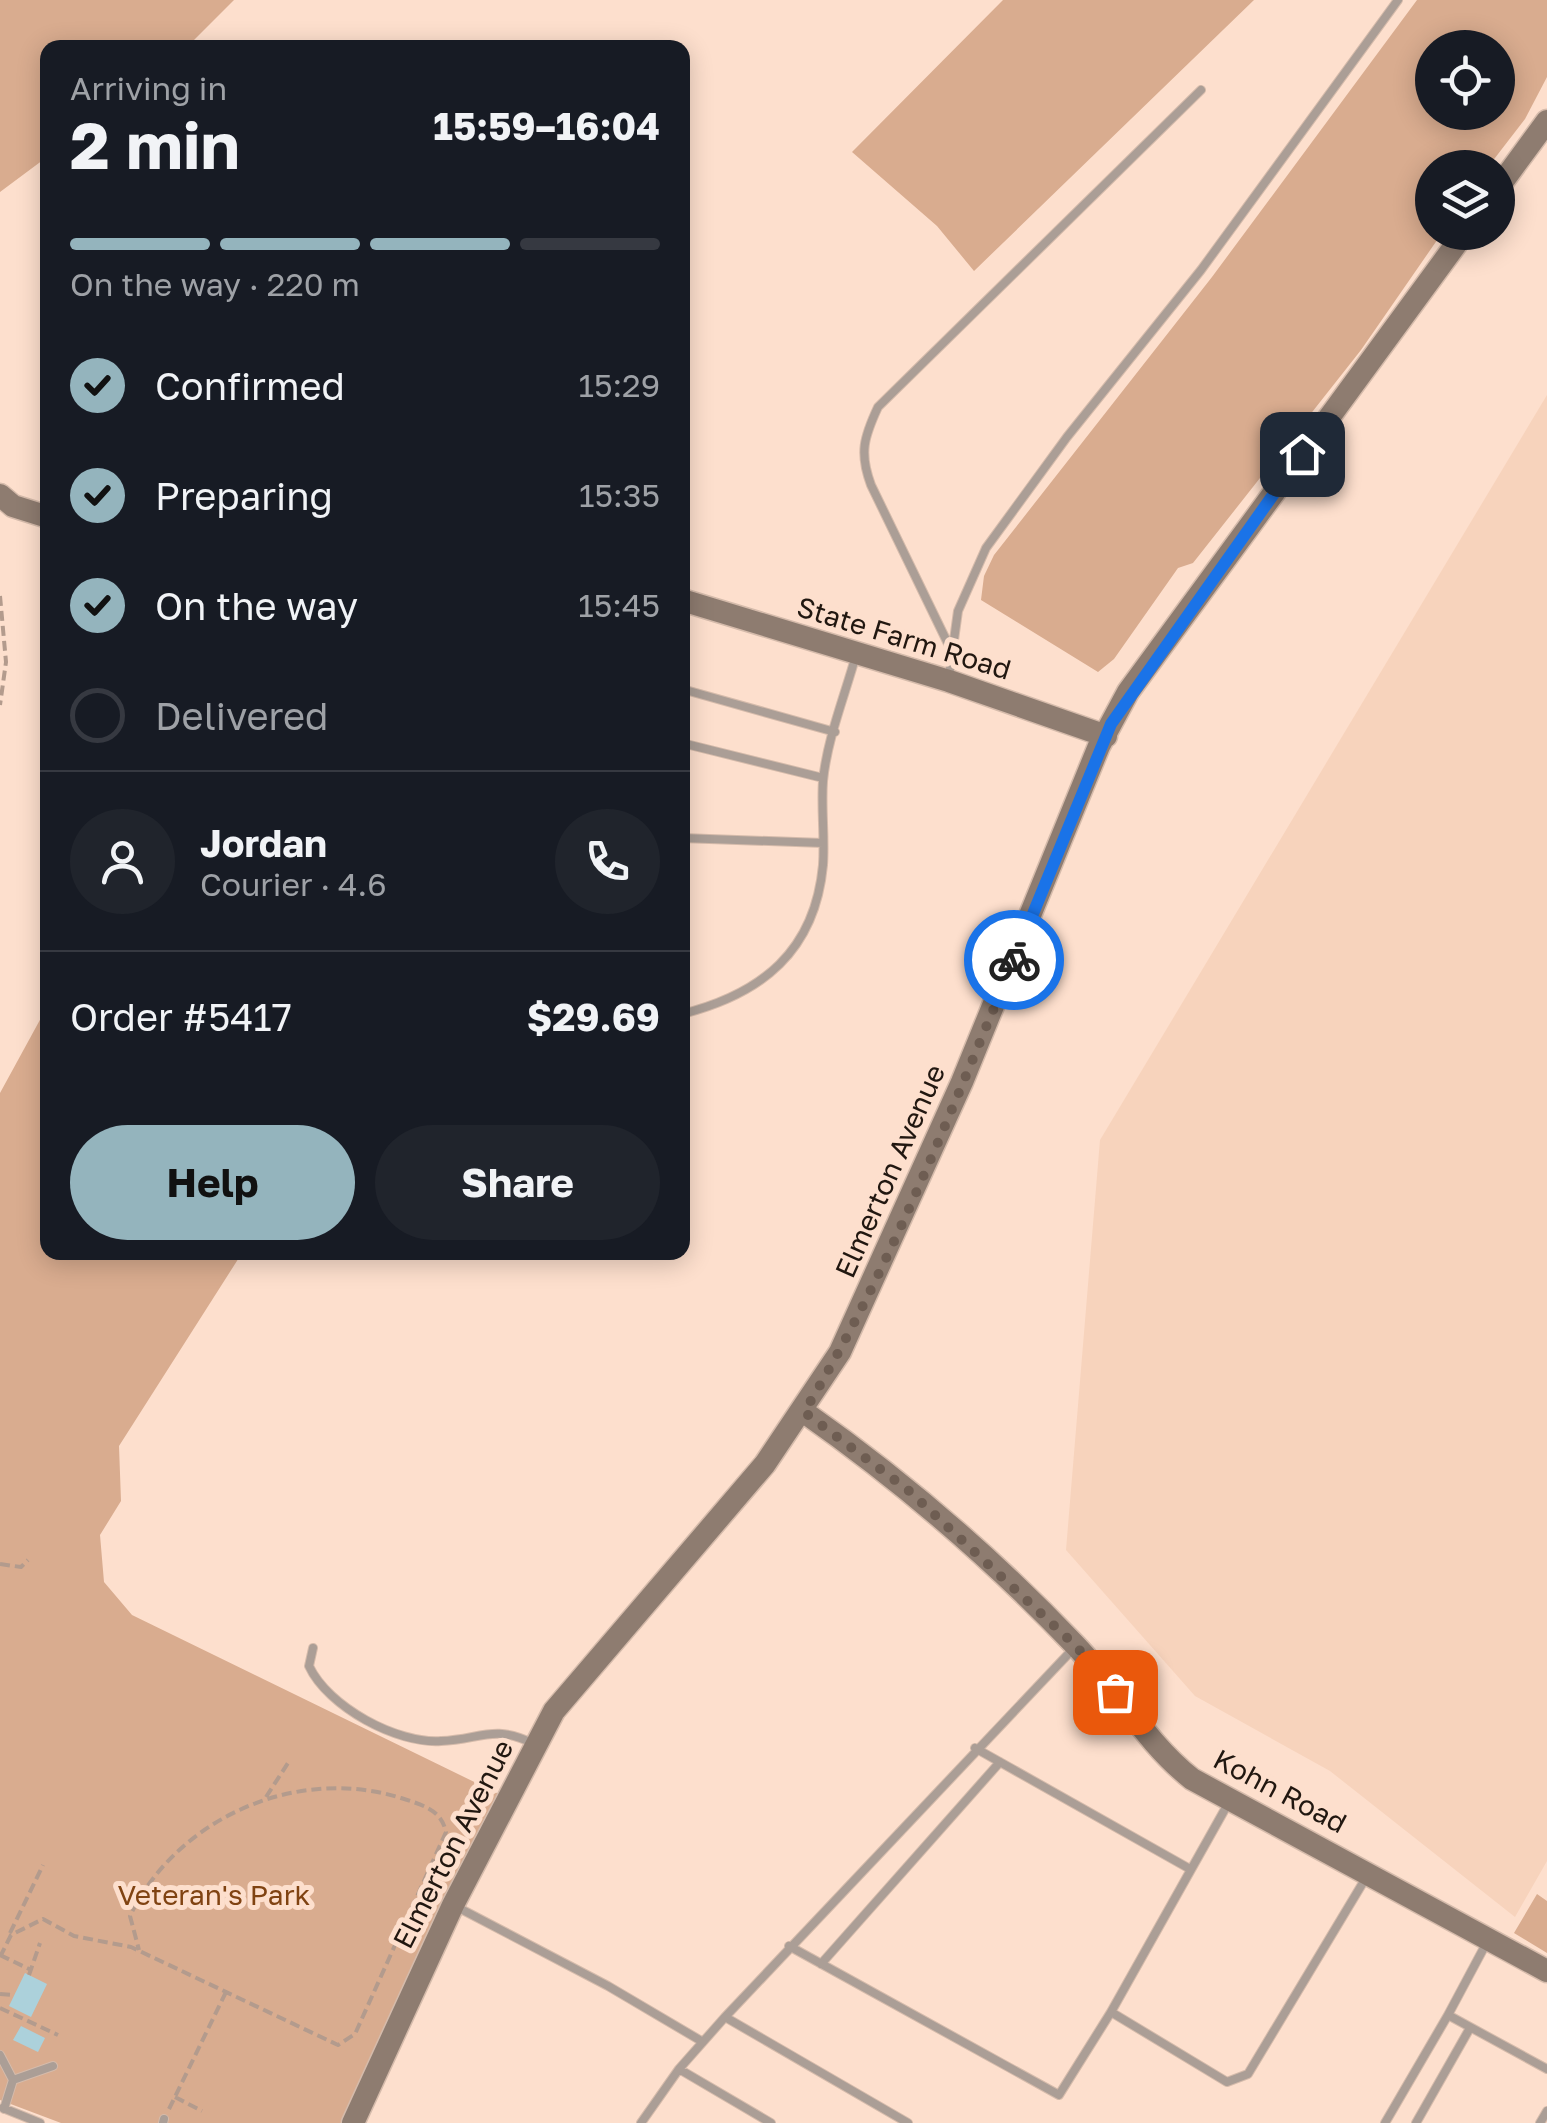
<!DOCTYPE html>
<html lang="en">
<head>
<meta charset="utf-8">
<style>
	body { margin:0; font-family:"Golos Text",sans-serif; background:#20242c; color:#f1f3f6; height:100vh; display:flex; flex-direction:column; font-size:38px; white-space:nowrap }
	* { box-sizing:border-box; margin:0 }
	p { font-size:32px; color:#9ea1a6 }
	.icon { flex:none; width:55px; height:55px; fill:none; stroke:currentColor; stroke-width:2; stroke-linecap:round; stroke-linejoin:round }
	.map { position:relative; flex:1; overflow:hidden }
	.details { position:absolute; left:40px; top:40px; width:650px; height:1220px; display:flex; flex-direction:column; background:#171b24; border-radius:20px; box-shadow:0 5px 25px #0003 }
	.details>* { flex:none }
	.tools { position:absolute; left:1415px; top:30px; display:grid; gap:20px }
	.tools a { display:grid; place-items:center; width:100px; height:100px; border-radius:50%; background:#171b24; box-shadow:0 5px 25px #0003; font-size:50px }
	.pin { position:absolute; display:grid; place-items:center; width:85px; height:85px; color:#fff; margin:-42px; border-radius:20px; box-shadow:0 5px 15px #0006 }
	.courier { position:absolute; display:grid; place-items:center; width:100px; height:100px; margin:-50px; border:8px solid #1a73e8; border-radius:50%; background:#fff; color:#222; box-shadow:0 2px 12px #0007 }
	.summary em { font-style:normal; font-weight:700 }
	.summary div { display:flex; flex-direction:column-reverse }
	.summary { display:flex; align-items:center; justify-content:space-between; height:170px; padding:0 30px }
	h1 { font-size:65px; font-weight:700; line-height:75px }
	.bar { display:grid; grid-template-columns:repeat(4,1fr); gap:15px 10px; align-content:center; height:120px; padding:0 30px }
	.bar i { height:12px; border-radius:8px; background:#363941 }
	.bar .selected { background:#94b4bd }
	.bar p { grid-column:span 4 }
	.line { display:flex; align-items:center; gap:25px; padding:0 30px; border-top:2px solid #363941 }
	.line div { flex:1 }
	.round { display:grid; place-items:center; flex:none; width:105px; height:105px; border-radius:52px; background:#20242c }
	ol { padding:0 30px; list-style:none }
	li { display:flex; align-items:center; gap:30px; height:110px }
	li p { margin-inline-start:auto }
	li .icon { padding:10px; border-radius:50%; background:#94b4bd; color:#111; stroke-width:4 }
	li:last-child { color:#9ea1a6 }
	li i { width:55px; height:55px; border:5px solid #363941; border-radius:50% }
	.button { display:flex; gap:20px; margin-top:auto; padding:20px 30px }
	.button a { flex:1; height:115px; border-radius:60px; background:#94b4bd; color:#111; font-size:40px; font-weight:700; line-height:115px; text-align:center }
	.button a+a { background:#20242c; color:#f1f3f6 }
	.map>svg:first-child { display:block }
</style>
</head>
<body>
<div class="map">
<svg width="1547" height="2123" viewBox="0 0 1547 2123">
	<rect width="100%" height="100%" fill="#fddfcd"/>
	<path fill="#f7d3bc" d="M1547,395V1861L1515,1917L1330,1771L1195,1696L1066,1550L1100,1140Z"/>
	<path fill="#d9ac8f" fill-rule="evenodd" d="M0,0H234L187,47L48,48L47,157L0,192Z
		M1003,0H1254L974,271L937,226L852,152Z
		M1417,0H1547V77L1525,119L1488,167L1432,168V232L1442,233L1361,350L1193,563L1178,568L1114,659L1098,672L981,600L984,576L994,555L1212,277ZM1432,48H1498V112H1432Z
		M47,1007L48,1252L242,1253L119,1446L121,1501L100,1535L104,1582L132,1615L501,1795L342,2123H61L0,2100V1093Z
		M1537,1894L1547,1901V1953L1514,1933Z"/>
	<path fill="#acd1db" d="M25,1973L47,1984L31,2017L9,2006Z
		M21,2026L45,2038L38,2052L13,2040Z"/>
	<g fill="none" stroke-linecap="round" stroke-linejoin="round">
		<g stroke="#d5bbab" stroke-width="10">
			<path id="lane" d="M953,654L871,485C859,453 864,437 878,407L1201,90
				M949,676L958,611L986,548L1067,437L1201,270L1398,0
				M682,689L835,732
				M682,743L823,778
				M682,838L823,843
				M682,1014C762,994 815,951 823,865C825,837 821,809 823,781C827,739 845,695 856,655
				M313,1648L309,1666C328,1707 397,1744 441,1741C479,1740 493,1724 532,1743
				M975,1748L1190,1869
				M457,1907L608,1986L703,2042
				M1487,1942L1448,2015L1547,2069
				M789,1946L1059,2095L1111,2012L1227,2082L1248,2074L1367,1876
				M821,1964L1000,1762
				M1111,2012L1229,1802
				M0,2055L13,2080L4,2109
				M679,2069L725,2017
				M13,2080L53,2066
				M3,2108L40,2123
				M163,2123L164,2119
				M641,2123L679,2069L771,2123
				M908,2123L725,2017L1073,1649
				M1385,2123L1448,2015
				M1416,2123L1470,2028
				M1540,2123L1547,2111"/>
		</g>
		<g stroke="#d5bbab" stroke-width="25">
			<path id="secondary" d="M1498,188L1547,121
				M0,495L13,506L48,517
				M682,600L949,681L1106,736
				M804,1412C901,1480 994,1560 1076,1646C1117,1689 1145,1742 1192,1779L1547,1971
				M353,2123L453,1905L554,1711L765,1464L840,1352L962,1082L1099,746L1128,692L1465,232"/>
		</g>
		<path stroke="#b39b8d" stroke-width="4" stroke-dasharray="10 5" stroke-linecap="butt" d="M0,596L6,662L0,705
			M0,1564L21,1567L28,1560
			M266,1797L288,1763
			M10,1933L43,1865
			M0,1955L31,1970
			M0,1957L11,1935L43,1919L74,1936L131,1947L338,2045L355,2034L446,1832C441,1809 422,1805 401,1798C297,1765 177,1818 130,1916L139,1950
			M29,1975L40,1943
			M0,1994L14,1995
			M0,2008L58,2035
			M175,2097L202,2111
			M169,2109L226,1992"/>
		<use href="#lane" stroke="#ab9e96" stroke-width="8"/>
		<use href="#secondary" stroke="#8e7c70" stroke-width="22"/>
	</g>
	<g fill="none" stroke-linecap="round" stroke-linejoin="round">
		<path stroke="#6e5d52" stroke-width="10" stroke-dasharray="0 18" d="M1014,960C950,1112 890,1271 804,1412L908,1490L1076,1646L1115,1692"/>
		<path stroke="#1a73e8" stroke-width="12" d="M1014,960L1111,724L1302,454"/>
	</g>
	<g text-anchor="middle" stroke-width="10" stroke-linejoin="round" paint-order="stroke">
		<g font-size="28" fill="#211710" stroke="#fddfcd">
			<text transform="translate(904 638) rotate(17)" y="10">State Farm Road</text>
			<text transform="translate(890 1171) rotate(-66)" y="10">Elmerton Avenue</text>
			<text transform="translate(1280 1791) rotate(28)" y="10">Kohn Road</text>
			<text transform="translate(453 1844) rotate(-63)" y="10">Elmerton Avenue</text>
		</g>
		<g font-size="28" fill="#804312" stroke="#fddfcd">
			<text x="214" y="1905">Veteran's Park</text>
		</g>
	</g>
</svg>
<div class="tools">
<a><svg class="icon" aria-label="locate" viewBox="0 0 24 24"><circle cx="12" cy="12" r="6"/><path d="M12 2v4M12 18v4M2 12h4M18 12h4"/></svg></a>
<a><svg class="icon" aria-label="layers" viewBox="0 0 24 24"><path d="M12 4l9 5-9 5-9-5zM3 14l9 5 9-5"/></svg></a>
</div>
<div class="pin" style="left:1115px;top:1692px;background:#ea580c"><svg class="icon" aria-label="bag" viewBox="0 0 24 24"><path d="M5 8h14l-1 12H6zM9 8a3 3 0 0 1 6 0"/></svg></div>
<div class="pin" style="left:1302px;top:454px;background:#1f2937"><svg class="icon" aria-label="home" viewBox="0 0 24 24"><path d="M3 11l9-7 9 7M6 9v11h12V9"/></svg></div>
<div class="courier" style="left:1014px;top:960px"><svg class="icon" aria-label="bike" viewBox="0 0 24 24"><circle cx="6" cy="16" r="4"/><circle cx="18" cy="16" r="4"/><path d="M6 16l4-8h5l3 8M10 8l3 8H6M13 5h3"/></svg></div>
<section class="details">
<div class="summary"><div><h1>2 min</h1><p>Arriving in</p></div><em>15:59–16:04</em></div>
<div class="bar"><i class="selected"></i><i class="selected"></i><i class="selected"></i><i></i><p>On the way · 220 m</p></div>
<ol>
<li><svg class="icon" aria-label="check" viewBox="0 0 24 24"><path d="M5 12l5 5 9-10"/></svg>Confirmed<p>15:29</p></li>
<li><svg class="icon" aria-label="check" viewBox="0 0 24 24"><path d="M5 12l5 5 9-10"/></svg>Preparing<p>15:35</p></li>
<li><svg class="icon" aria-label="check" viewBox="0 0 24 24"><path d="M5 12l5 5 9-10"/></svg>On the way<p>15:45</p></li>
<li><i></i>Delivered</li>
</ol>
<div class="line" style="height:180px"><a class="round"><svg class="icon" aria-label="person" viewBox="0 0 24 24"><circle cx="12" cy="8" r="4"/><path d="M4 21q1-7 8-7t8 7"/></svg></a><div><b>Jordan</b><p>Courier · 4.6</p></div><a class="round"><svg class="icon" aria-label="phone" viewBox="0 0 24 24"><path d="M5 4h4l2 5-3 2q2 4 5 5l2-3 5 2v4C11 20 4 13 5 4z"/></svg></a></div>
<div class="line" style="height:130px"><div>Order #5417</div><b>$29.69</b></div>
<div class="button"><a>Help</a><a>Share</a></div>
</section>
</div>
</body>
</html>
